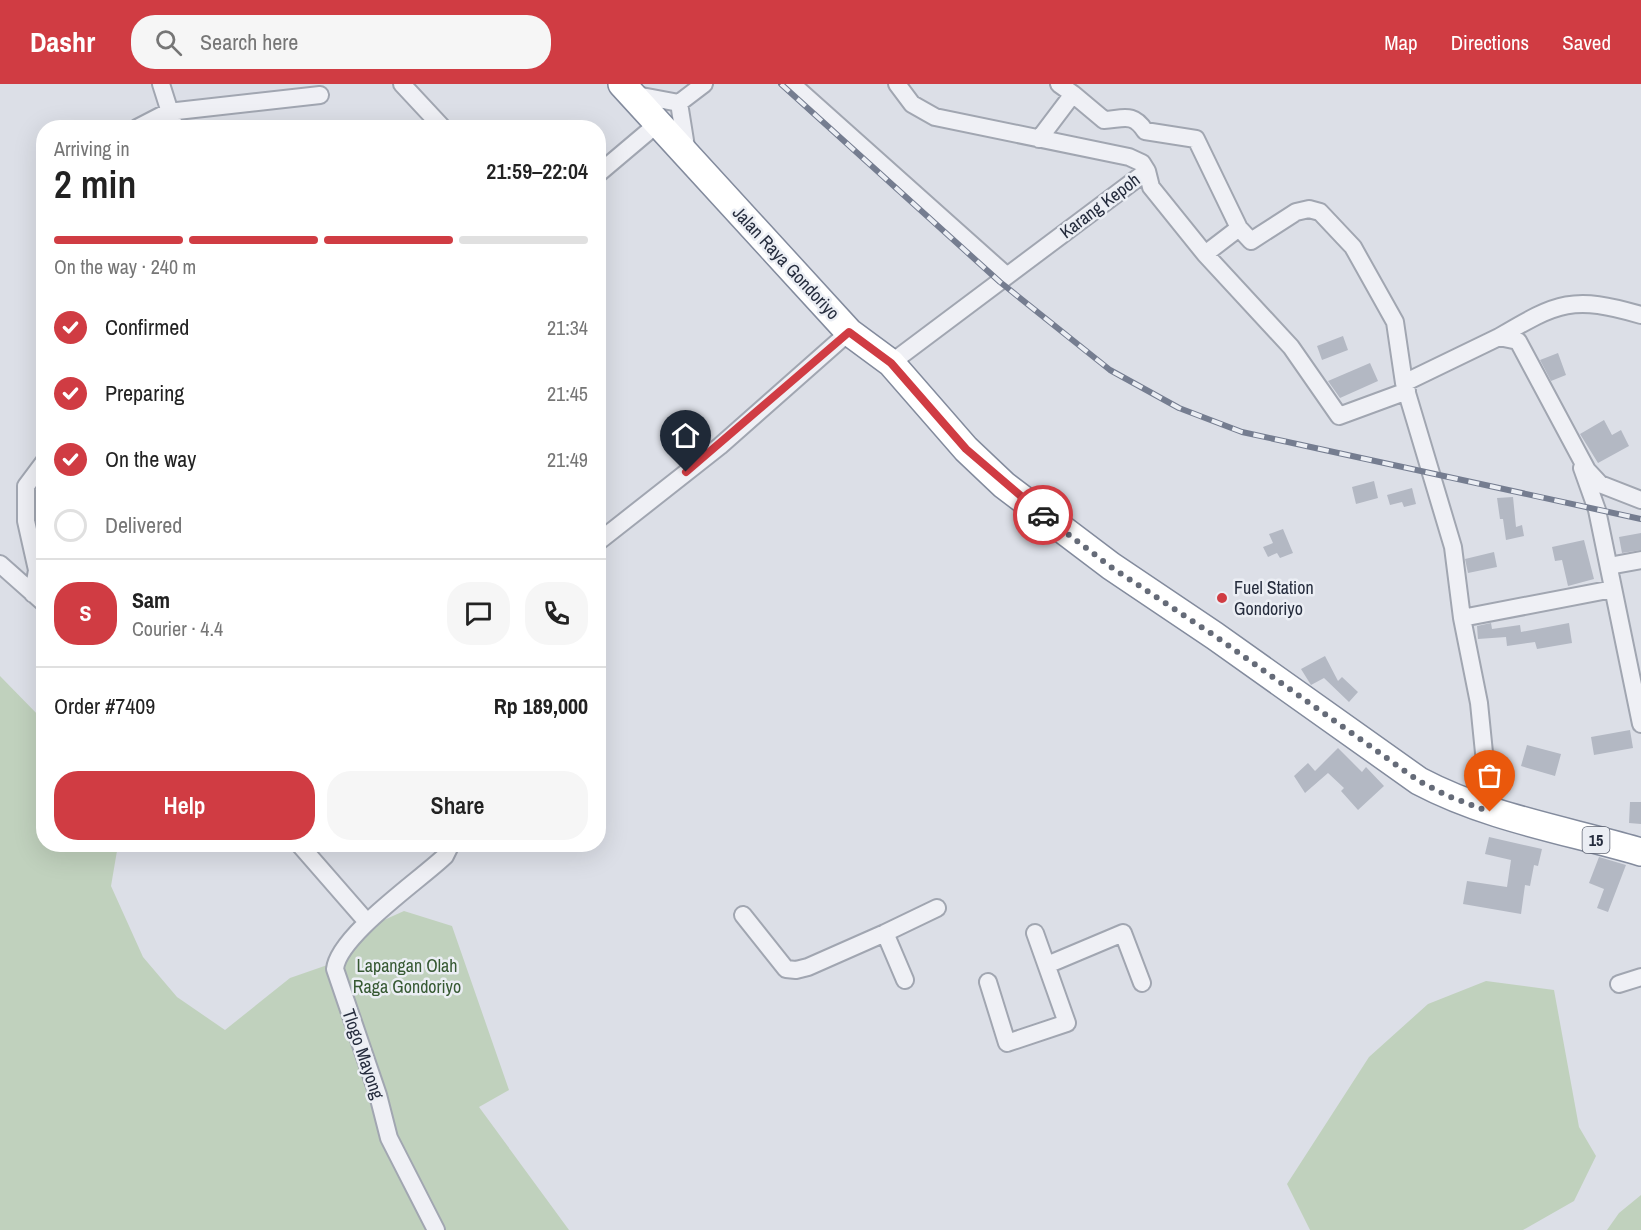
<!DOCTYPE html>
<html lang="en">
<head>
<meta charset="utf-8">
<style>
	body { margin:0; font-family:"Archivo Narrow",sans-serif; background:#f6f6f6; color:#222; height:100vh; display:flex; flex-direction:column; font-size:22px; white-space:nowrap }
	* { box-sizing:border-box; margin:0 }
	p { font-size:20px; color:#767676 }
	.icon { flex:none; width:33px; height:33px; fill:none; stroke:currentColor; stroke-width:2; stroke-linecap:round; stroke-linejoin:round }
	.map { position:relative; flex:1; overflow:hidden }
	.panel { position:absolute; left:36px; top:36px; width:570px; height:732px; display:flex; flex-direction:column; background:#fff; border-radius:24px; box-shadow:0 6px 24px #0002 }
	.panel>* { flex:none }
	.pin { position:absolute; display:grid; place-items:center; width:51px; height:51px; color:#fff; margin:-62px -26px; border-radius:50% 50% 50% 0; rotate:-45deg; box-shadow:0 0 6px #0007 }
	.pin .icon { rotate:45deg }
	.courier { position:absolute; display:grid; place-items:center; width:60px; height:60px; margin:-30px; border:4px solid #d03c43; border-radius:50%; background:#fff; color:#222; box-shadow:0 2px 8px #0007 }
	.headline em { font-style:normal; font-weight:600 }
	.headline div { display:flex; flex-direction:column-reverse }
	.headline { display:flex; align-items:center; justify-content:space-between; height:102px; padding:0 18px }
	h1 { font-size:39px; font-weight:600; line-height:45px }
	.bar { display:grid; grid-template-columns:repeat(4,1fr); gap:9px 6px; align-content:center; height:72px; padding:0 18px }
	.bar i { height:8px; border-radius:4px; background:#e0e0e0 }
	.bar .active { background:#d03c43 }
	.bar p { grid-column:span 4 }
	.line { display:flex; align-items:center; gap:15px; padding:0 18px; border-top:2px solid #e0e0e0 }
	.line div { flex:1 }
	.round { display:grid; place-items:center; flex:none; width:63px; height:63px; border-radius:24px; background:#f6f6f6 }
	ol { padding:0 18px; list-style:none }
	li { display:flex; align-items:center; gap:18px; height:66px }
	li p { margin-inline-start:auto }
	li .icon { padding:6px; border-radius:50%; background:#d03c43; color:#fff; stroke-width:4 }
	li:last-child { color:#767676 }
	li i { width:33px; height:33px; border:3px solid #e0e0e0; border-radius:50% }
	.primary-button { display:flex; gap:12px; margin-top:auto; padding:12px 18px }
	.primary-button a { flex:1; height:69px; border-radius:24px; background:#d03c43; color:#fff; font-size:24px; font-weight:600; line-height:69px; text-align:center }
	.primary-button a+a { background:#f6f6f6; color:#222 }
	header { display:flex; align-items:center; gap:36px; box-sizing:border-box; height:84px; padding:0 30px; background:#d03c43; color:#fff }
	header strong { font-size:28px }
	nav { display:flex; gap:33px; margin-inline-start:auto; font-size:21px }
	.search { width:420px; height:54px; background:#f6f6f6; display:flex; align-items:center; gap:15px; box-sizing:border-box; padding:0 21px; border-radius:24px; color:#767676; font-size:22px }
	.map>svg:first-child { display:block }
</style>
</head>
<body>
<header>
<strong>Dashr</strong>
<div class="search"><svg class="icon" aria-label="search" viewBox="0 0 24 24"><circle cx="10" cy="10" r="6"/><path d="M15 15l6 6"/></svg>Search here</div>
<nav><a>Map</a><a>Directions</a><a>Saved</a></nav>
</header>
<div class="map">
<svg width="1641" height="1146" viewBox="0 0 1641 1146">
	<rect width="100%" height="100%" fill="#dcdfe7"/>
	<path fill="#c0d1bd" d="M0,592L43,636V670L39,676L43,680L44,760L118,761L111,802L143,873L177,913L225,946L290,894L336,878L375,840L404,827L452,842L509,1006L479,1023L569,1146H0Z
		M1486,897L1554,906L1579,1043L1596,1072L1574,1117L1523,1146H1310L1287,1100L1369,973L1428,920Z
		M1641,1111V1146H1607L1619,1129Z"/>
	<path fill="#b3b8c3" d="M1343,252L1348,266L1322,276L1317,262Z
		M1558,269L1566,291L1551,297L1540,276Z
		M1370,279L1378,297L1340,314L1328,297Z
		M1604,336L1612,351L1621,346L1629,362L1598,379L1580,350Z
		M1374,397L1378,414L1356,420L1352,403Z
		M1412,404L1416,420L1404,423L1402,418L1390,421L1387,411Z
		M1513,413L1516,443L1522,441L1524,452L1506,456L1503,435H1500L1497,414Z
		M1283,445L1293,469L1280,474L1277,469L1268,473L1263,463L1273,459L1269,450Z
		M1641,449V466L1622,469L1619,453Z
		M1584,456L1594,495L1568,502L1562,476L1555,477L1552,463Z
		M1494,468L1497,483L1468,489L1465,475Z
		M1491,539L1492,545L1520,541L1521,548L1569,539L1572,559L1537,565L1535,558L1507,562L1506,553L1478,555L1477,542Z
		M1325,572L1338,597L1342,593L1358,608L1349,618L1324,594L1311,601L1301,585Z
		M1630,646L1633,664L1594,671L1591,653Z
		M1527,661L1561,670L1555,692L1521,682Z
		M1338,664L1362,688L1366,683L1384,702L1358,726L1341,707L1344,704L1328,689L1305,709L1294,692L1308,679L1315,687Z
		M1630,718H1641V740L1629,739Z
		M1489,753L1542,765L1538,782L1534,781L1530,802L1525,801L1521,830L1463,820L1467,797L1507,803L1511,776L1485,770Z
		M1599,773L1626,781L1608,828L1597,824L1604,805L1589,799Z"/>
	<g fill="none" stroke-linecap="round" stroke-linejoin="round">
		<g stroke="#a1a6b1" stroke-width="20">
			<path id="minor" d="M161,0L175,44
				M402,0L443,44
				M792,0L1007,192
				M631,10L679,19
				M1073,10L1104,36C1123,35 1133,28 1145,47L1196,55L1239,144
				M679,19L687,69
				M679,19L704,0
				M137,44L168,28L320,11
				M1039,55L1073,10L1059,0
				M1147,87L1151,103L1205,170L1291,263L1339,332L1407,307
				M598,90L656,41
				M1205,170L1239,144L1251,157L1296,128L1309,125L1320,128L1353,163L1395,238L1404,299L1453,463L1462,534L1479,619L1490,728
				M1499,253C1558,218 1573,211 1641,231
				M891,279L1147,87L1142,79L1129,73L935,33L912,20L897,0
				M1404,299L1499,253L1518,257L1587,386L1600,400L1641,416
				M1582,384L1597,426L1641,640
				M598,458L720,362L849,248
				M0,480L44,519
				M1609,482L1641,476
				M33,510L37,486L26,437V402L44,378
				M1462,534L1613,505
				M299,760L367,838
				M743,831L786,885L796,886L808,883L885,849
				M1047,881L1123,849L1142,899
				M905,896L885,849L937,824
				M988,898L1007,959L1067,939L1035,849
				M1619,900L1641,893
				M436,1146L389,1054L378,1011L335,885C338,852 420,796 445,772L451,760"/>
		</g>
		<g stroke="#838b9d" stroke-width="30">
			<path id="trunk" d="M622,0L849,248L891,279L966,365L1004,401L1111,482L1215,552L1419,697C1489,734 1566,746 1641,768"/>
		</g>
		<use href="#minor" stroke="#eff0f5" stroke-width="16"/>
		<use href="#trunk" stroke="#fff" stroke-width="27"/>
		<g stroke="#757d90" stroke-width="6">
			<path id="rail" d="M781,0L1000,198L1110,286L1179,324L1242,348L1641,435"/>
		</g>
		<use href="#rail" stroke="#ebeef4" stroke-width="4" stroke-dasharray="11" stroke-linecap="butt"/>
	</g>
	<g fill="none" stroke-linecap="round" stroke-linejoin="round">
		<path stroke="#656b78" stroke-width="6" stroke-dasharray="0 10.8" d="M1043,431L1111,483L1215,552L1419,697L1448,712L1490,728"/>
		<path stroke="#d03c43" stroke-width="8" d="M686,388L849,248L891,279L966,365L1043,431"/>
	</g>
	<circle fill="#d03c43" stroke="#ebeef4" stroke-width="2" cx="1222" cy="514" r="6"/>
	<g text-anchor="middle" stroke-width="5" stroke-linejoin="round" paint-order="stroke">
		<rect fill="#ebeef4" stroke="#606674" stroke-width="1.5" x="1582.5" y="743" width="27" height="26" rx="4.5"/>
		<g font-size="16" font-weight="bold" fill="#252c3d">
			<text x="1596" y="762">15</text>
		</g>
		<g font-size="18" fill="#252c3d" stroke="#ebeef4">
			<text transform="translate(1100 122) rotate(-37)" y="6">Karang Kepoh</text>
			<text transform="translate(786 179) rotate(47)" y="6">Jalan Raya Gondoriyo</text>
			<text transform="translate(363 970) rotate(71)" y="6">Tlogo Mayong</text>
		</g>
		<g font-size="18" fill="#252c3d" stroke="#ebeef4" text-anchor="start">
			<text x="1234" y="510">Fuel Station<tspan x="1234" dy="21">Gondoriyo</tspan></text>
		</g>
		<g font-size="18" fill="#365932" stroke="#ebeef4">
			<text x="407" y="888">Lapangan Olah<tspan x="407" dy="21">Raga Gondoriyo</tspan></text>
		</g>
	</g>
</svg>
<div class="pin" style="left:1490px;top:728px;background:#ea580c"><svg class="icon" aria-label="bag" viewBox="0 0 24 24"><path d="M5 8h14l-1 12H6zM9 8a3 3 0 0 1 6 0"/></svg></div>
<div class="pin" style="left:686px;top:388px;background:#1f2937"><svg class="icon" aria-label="home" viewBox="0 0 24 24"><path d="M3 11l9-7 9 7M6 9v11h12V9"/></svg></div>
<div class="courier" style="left:1043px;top:431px"><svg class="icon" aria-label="car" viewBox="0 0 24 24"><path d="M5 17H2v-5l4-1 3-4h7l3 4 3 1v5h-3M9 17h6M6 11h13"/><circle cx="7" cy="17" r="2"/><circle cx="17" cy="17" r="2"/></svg></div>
<section class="panel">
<div class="headline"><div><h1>2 min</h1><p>Arriving in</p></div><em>21:59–22:04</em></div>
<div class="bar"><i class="active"></i><i class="active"></i><i class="active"></i><i></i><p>On the way · 240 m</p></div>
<ol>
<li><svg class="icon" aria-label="check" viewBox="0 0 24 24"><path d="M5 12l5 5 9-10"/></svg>Confirmed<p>21:34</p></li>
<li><svg class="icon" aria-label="check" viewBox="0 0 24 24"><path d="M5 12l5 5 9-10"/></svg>Preparing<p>21:45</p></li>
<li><svg class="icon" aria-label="check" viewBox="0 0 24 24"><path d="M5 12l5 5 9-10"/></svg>On the way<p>21:49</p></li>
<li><i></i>Delivered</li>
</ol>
<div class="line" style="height:108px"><b class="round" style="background:#d03c43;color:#fff">S</b><div><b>Sam</b><p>Courier · 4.4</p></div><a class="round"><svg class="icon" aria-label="chat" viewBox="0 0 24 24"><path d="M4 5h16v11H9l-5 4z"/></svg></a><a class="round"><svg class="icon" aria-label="phone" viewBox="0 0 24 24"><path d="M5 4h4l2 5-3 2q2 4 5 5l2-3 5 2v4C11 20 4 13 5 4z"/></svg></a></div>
<div class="line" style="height:78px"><div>Order #7409</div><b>Rp 189,000</b></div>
<div class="primary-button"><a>Help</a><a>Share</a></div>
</section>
</div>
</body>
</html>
